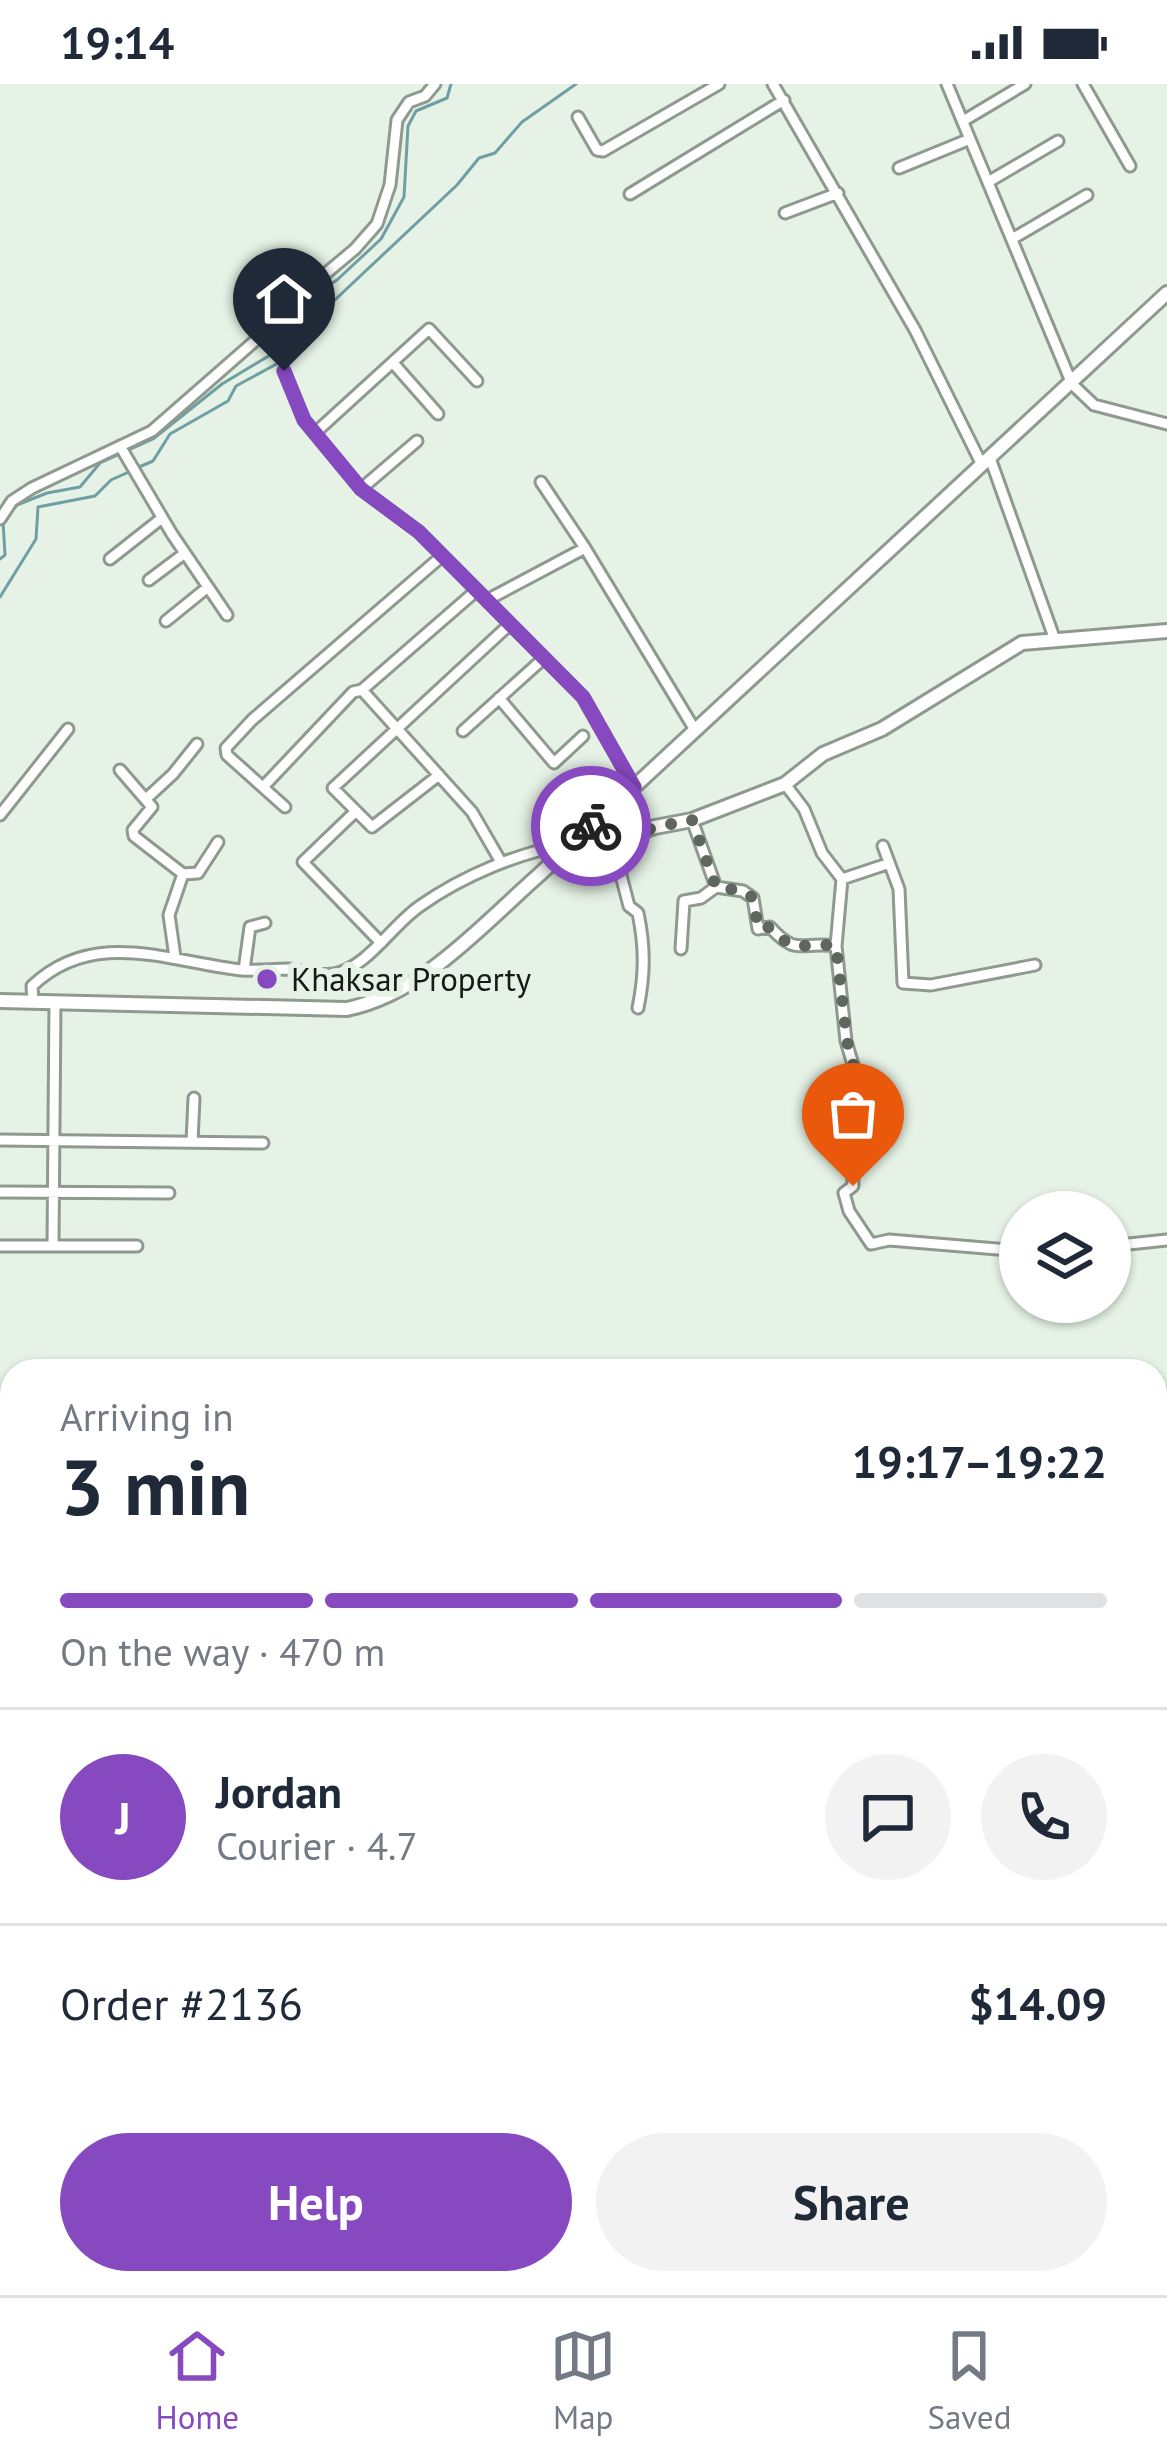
<!DOCTYPE html>
<html lang="en">
<head>
<meta charset="utf-8">
<style>
	body { margin:0; font-family:"PT Sans",sans-serif; background:#f2f2f3; color:#1f2937; height:100vh; display:flex; flex-direction:column; font-size:45px; white-space:nowrap }
	* { box-sizing:border-box; margin:0 }
	p { font-size:39px; color:#747a83 }
	.icon { flex:none; width:66px; height:66px; fill:none; stroke:currentColor; stroke-width:2; stroke-linecap:round; stroke-linejoin:round }
	.map { position:relative; flex:1; overflow:hidden }
	.drawer { position:absolute; left:0px; top:1275px; width:1167px; height:936px; display:flex; flex-direction:column; background:#fff; border-radius:36px 36px 0 0; box-shadow:0 3px 9px #0004 }
	.drawer>* { flex:none }
	.tools { position:absolute; left:999px; top:1107px; display:grid; gap:24px }
	.tools a { display:grid; place-items:center; width:132px; height:132px; border-radius:50%; background:#fff; box-shadow:0 3px 9px #0004; font-size:60px }
	.pin { position:absolute; display:grid; place-items:center; width:102px; height:102px; color:#fff; margin:-123px -51px; border-radius:50% 50% 50% 0; rotate:-45deg; box-shadow:0 0 12px #0007 }
	.pin .icon { rotate:45deg }
	.courier { position:absolute; display:grid; place-items:center; width:120px; height:120px; margin:-60px; border:9px solid #8649bf; border-radius:50%; background:#fff; color:#222; box-shadow:0 3px 15px #0007 }
	.overview em { font-style:normal; font-weight:600 }
	.overview div { display:flex; flex-direction:column-reverse }
	.overview { display:flex; align-items:center; justify-content:space-between; height:204px; padding:0 60px }
	h1 { font-size:78px; font-weight:600; line-height:90px }
	.bar { display:grid; grid-template-columns:repeat(4,1fr); gap:18px 12px; align-content:center; height:144px; padding:0 60px }
	.bar i { height:15px; border-radius:9px; background:#e0e1e3 }
	.bar .current { background:#8649bf }
	.bar p { grid-column:span 4 }
	.line { display:flex; align-items:center; gap:30px; padding:0 60px; border-top:3px solid #e0e1e3 }
	.line div { flex:1 }
	.round { display:grid; place-items:center; flex:none; width:126px; height:126px; border-radius:63px; background:#f2f2f3 }
	.action { display:flex; gap:24px; margin-top:auto; padding:24px 60px }
	.action a { flex:1; height:138px; border-radius:72px; background:#8649bf; color:#fff; font-size:48px; font-weight:600; line-height:138px; text-align:center }
	.action a+a { background:#f2f2f3; color:#1f2937 }
	.status { display:flex; justify-content:space-between; align-items:center; height:84px; padding:0 60px; background:#fff; direction:ltr }
	.status svg { height:33px; fill:currentColor }
	.tab-bar { display:flex; justify-content:space-around; align-items:center; height:168px; border-top:3px solid #e0e1e3; background:#fff; font-size:33px; color:#747a83 }
	.tab-bar a { display:grid; justify-items:center; gap:6px }
	.tab-bar .current { color:#8649bf }
	.map>svg:first-child { display:block }
</style>
</head>
<body>
<div class="status"><b>19:14</b><svg viewBox="0 0 49 12"><path d="M0 12V9h3v3zM5 12V6h3v6zM10 12V3h3v9zM15 12V0h3v12zM26 1h20v11H26zM47 4h2v5h-2z"/></svg></div>
<div class="map">
<svg width="1167" height="2211" viewBox="0 0 1167 2211">
	<rect width="100%" height="100%" fill="#e5f2e5"/>
	<g fill="none" stroke-linecap="round" stroke-linejoin="round">
		<path stroke="#6f9ea3" stroke-width="3" d="M139,383L153,377L170,350L228,317L236,302L304,265L320,248L321,229L457,101L479,74L495,69L522,38L576,0
			M9,430L17,421L47,409L80,403L100,379L153,355L222,300L272,270L295,222L337,196L381,155L404,113L408,42L416,27L447,14L451,0
			M0,475L5,471L3,437
			M0,513L36,455L38,423L95,412L111,396L131,387"/>
		<g stroke="#8f9a8f" stroke-width="15">
			<path id="minor" d="M773,0L915,246L982,381
				M947,0L1072,300L1094,321L1167,340
				M1083,0L1130,82
				M578,33L597,66L603,67L719,0
				M963,37L1025,0
				M899,84L970,55
				M988,98L1058,57
				M630,110L784,16
				M785,129L838,109
				M1012,155L1087,111
				M394,280L438,330
				M284,287L304,336L361,405L419,448L583,613L634,703
				M316,348L429,245L477,297
				M120,362L172,450L227,531
				M990,374L1055,556
				M541,398L585,464L695,646
				M361,405L417,357
				M0,435L12,417L32,404L152,347L264,249L281,227L355,165L377,140L390,101L397,36L409,18L425,12L435,0
				M110,475L162,434
				M149,496L185,469
				M487,516L585,464
				M166,537L208,503
				M362,606L472,728L501,778
				M499,614L554,679L583,652
				M463,647L544,574
				M120,686L152,723L133,746L134,752L183,790
				M439,691L372,743L333,704L510,540
				M785,700L804,725L822,769L842,795L836,862L846,957L856,991L859,1038L852,1059L853,1102L844,1109L849,1127L871,1160L889,1156L1020,1167
				M264,702L353,608L362,606L477,506
				M147,714L173,690L197,660
				M285,723L227,671L226,664L252,636L442,472
				M355,728L303,778L381,859
				M0,731L68,645
				M692,736L716,803L743,807L753,814L758,845L770,843C797,873 800,857 836,862
				M612,757L629,822L638,829C645,863 645,890 638,924
				M883,762L899,805L903,899L931,901L1035,881
				M183,790L198,789L218,758
				M842,795L887,780
				M681,865L684,817L701,814L716,803
				M175,873L169,831L183,790
				M244,886L250,843L265,839
				M33,918L32,902C94,843 169,878 242,886C257,887 273,885 288,885C304,886 317,893 334,890C368,883 392,841 420,822C464,791 518,769 572,759
				M0,1056L263,1059
				M192,1058L194,1014
				M0,1108L169,1109
				M0,1162H137
				M53,1162L55,918
				M1110,1162L1167,1156
				M0,1537L12,1538
				M1162,1673L1167,1564
				M0,1680L12,1678
				M1155,1843L1167,1841
				M1155,1875L1167,1897
				M1155,2002L1167,1995
				M0,2078L7,2079
				M1155,2080L1167,2073
				M1155,2092L1167,2112
				M1155,2159L1167,2152
				M541,2211L545,2199
				M607,2211L612,2199
				M702,2211L708,2199
				M1064,2211L1085,2199"/>
		</g>
		<g stroke="#8f9a8f" stroke-width="18">
			<path id="tertiary" d="M561,774L655,743L692,736L785,700L823,670L882,645L1022,559L1167,547
				M0,917L347,925C424,909 482,841 540,790L1167,209"/>
		</g>
		<g stroke="#8f9a8f" stroke-width="20">
			<path id="secondary" d="M0,1883L12,1897
				M380,2199L428,2211"/>
		</g>
		<use href="#minor" stroke="#fff" stroke-width="9"/>
		<use href="#tertiary" stroke="#fff" stroke-width="12"/>
		<use href="#secondary" stroke="#fff" stroke-width="14"/>
	</g>
	<g fill="none" stroke-linecap="round" stroke-linejoin="round">
		<path stroke="#5e665e" stroke-width="12" stroke-dasharray="0 21.6" d="M591,742L554,776L656,743L692,736L716,803L743,807L753,814L758,844L770,843C796,873 801,857 836,862L847,957L856,992L859,1038L852,1059L853,1102"/>
		<path stroke="#8649bf" stroke-width="15" d="M284,287L304,336L361,405L419,448L583,613L634,703L591,742"/>
	</g>
	<circle fill="#8649bf" stroke="#e5f2e5" stroke-width="4.5" cx="267" cy="895" r="12"/>
	<g text-anchor="middle" stroke-width="12" stroke-linejoin="round" paint-order="stroke">
		<g font-size="33" fill="#151a15" stroke="#e5f2e5" text-anchor="start">
			<text x="291" y="907">Khaksar Property</text>
		</g>
	</g>
</svg>
<div class="tools">
<a><svg class="icon" aria-label="layers" viewBox="0 0 24 24"><path d="M12 4l9 5-9 5-9-5zM3 14l9 5 9-5"/></svg></a>
</div>
<div class="pin" style="left:853px;top:1102px;background:#ea580c"><svg class="icon" aria-label="bag" viewBox="0 0 24 24"><path d="M5 8h14l-1 12H6zM9 8a3 3 0 0 1 6 0"/></svg></div>
<div class="pin" style="left:284px;top:287px;background:#1f2937"><svg class="icon" aria-label="home" viewBox="0 0 24 24"><path d="M3 11l9-7 9 7M6 9v11h12V9"/></svg></div>
<div class="courier" style="left:591px;top:742px"><svg class="icon" aria-label="bike" viewBox="0 0 24 24"><circle cx="6" cy="16" r="4"/><circle cx="18" cy="16" r="4"/><path d="M6 16l4-8h5l3 8M10 8l3 8H6M13 5h3"/></svg></div>
<section class="drawer">
<div class="overview"><div><h1>3 min</h1><p>Arriving in</p></div><em>19:17–19:22</em></div>
<div class="bar"><i class="current"></i><i class="current"></i><i class="current"></i><i></i><p>On the way · 470 m</p></div>
<div class="line" style="height:216px"><b class="round" style="background:#8649bf;color:#fff">J</b><div><b>Jordan</b><p>Courier · 4.7</p></div><a class="round"><svg class="icon" aria-label="chat" viewBox="0 0 24 24"><path d="M4 5h16v11H9l-5 4z"/></svg></a><a class="round"><svg class="icon" aria-label="phone" viewBox="0 0 24 24"><path d="M5 4h4l2 5-3 2q2 4 5 5l2-3 5 2v4C11 20 4 13 5 4z"/></svg></a></div>
<div class="line" style="height:156px"><div>Order #2136</div><b>$14.09</b></div>
<div class="action"><a>Help</a><a>Share</a></div>
</section>
</div>
<nav class="tab-bar">
<a class="current"><svg class="icon" aria-label="home" viewBox="0 0 24 24"><path d="M3 11l9-7 9 7M6 9v11h12V9"/></svg>Home</a>
<a><svg class="icon" aria-label="map" viewBox="0 0 24 24"><path d="M3 6l6-2 6 2 6-2v14l-6 2-6-2-6 2zM9 4v14M15 6v14"/></svg>Map</a>
<a><svg class="icon" aria-label="saved" viewBox="0 0 24 24"><path d="M7 4h10v16l-5-4-5 4z"/></svg>Saved</a>
</nav>
</body>
</html>
